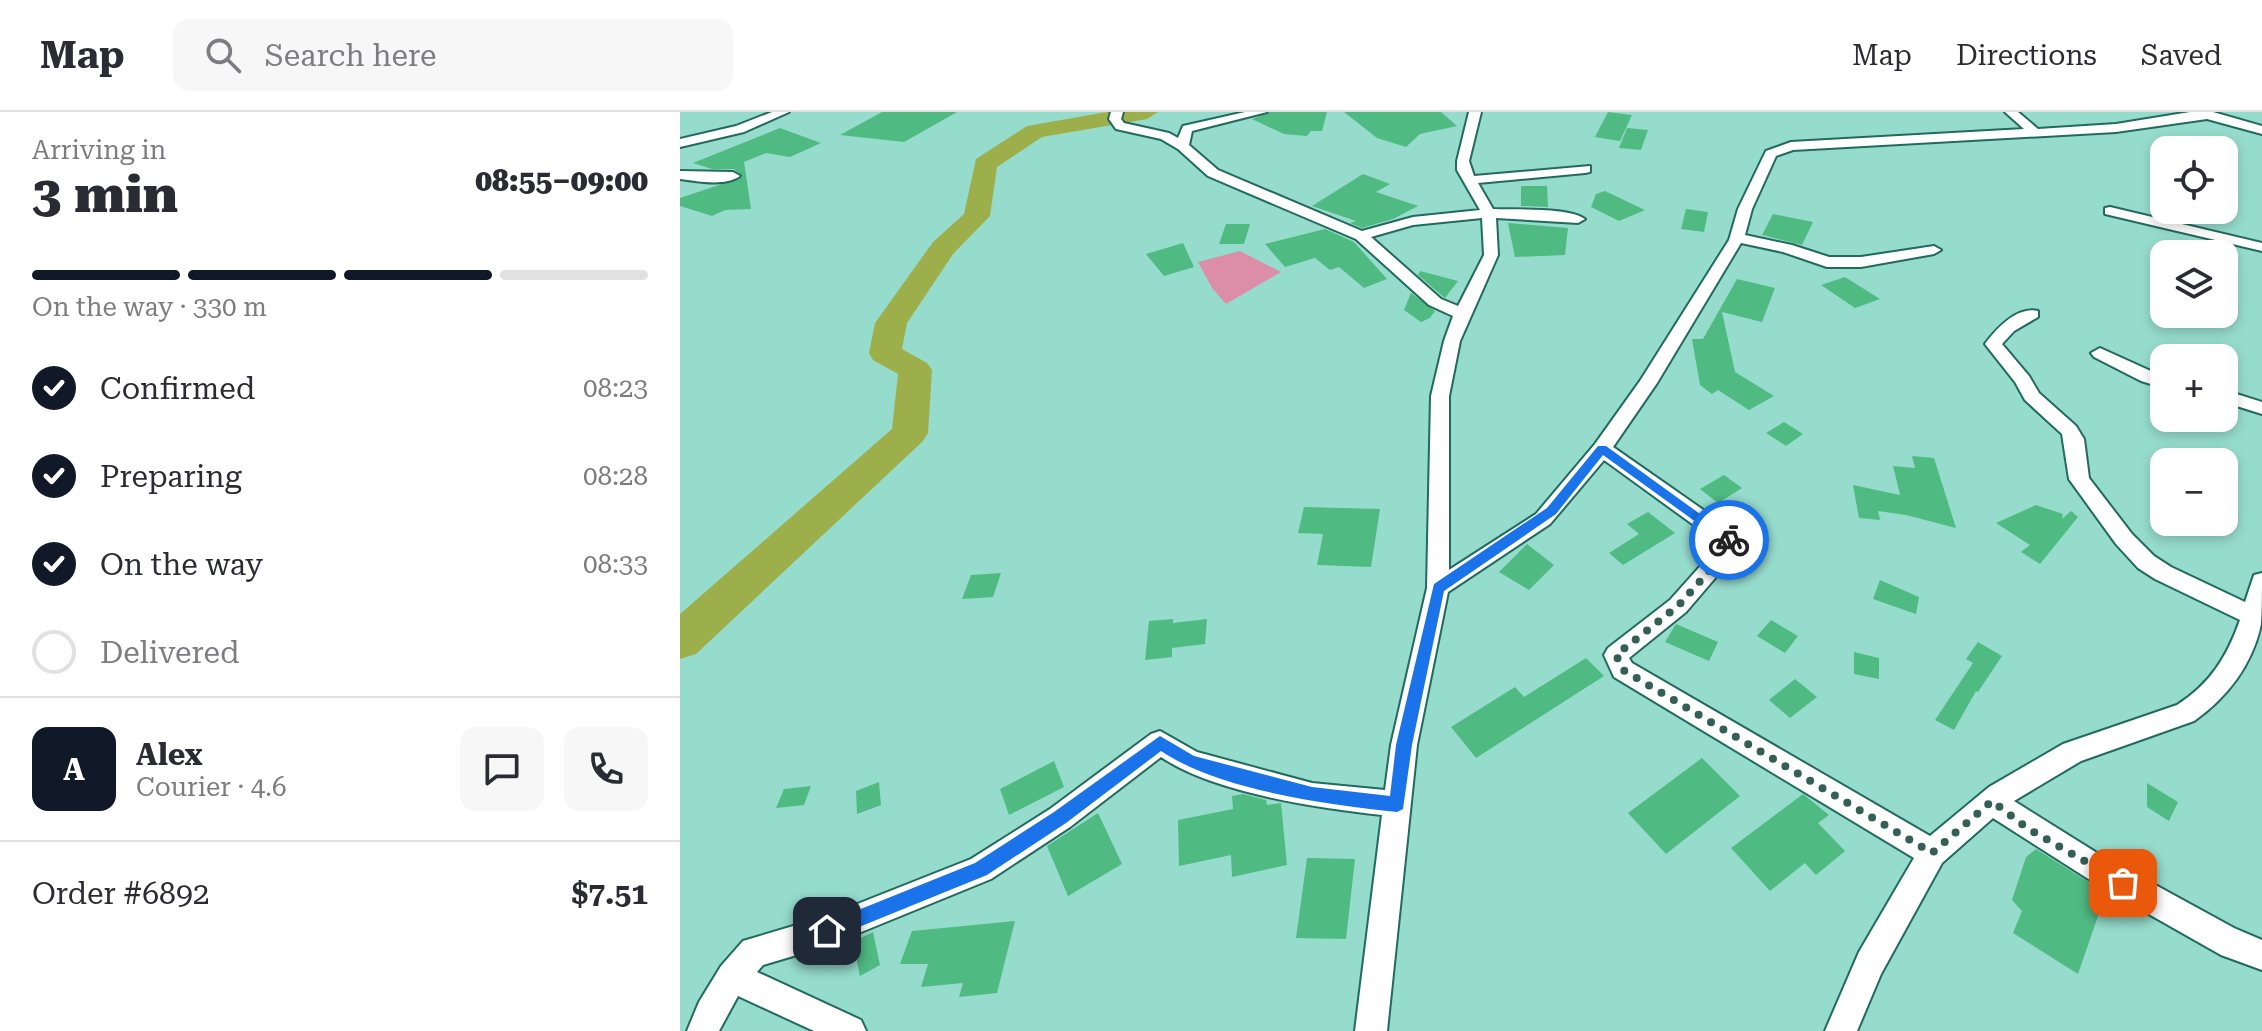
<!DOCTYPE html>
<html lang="en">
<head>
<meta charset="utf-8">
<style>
	body { margin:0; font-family:"Roboto Serif",serif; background:#f7f7f7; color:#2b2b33; height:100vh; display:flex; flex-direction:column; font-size:30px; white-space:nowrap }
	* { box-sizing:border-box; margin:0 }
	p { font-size:26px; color:#7c7c81 }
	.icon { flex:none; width:44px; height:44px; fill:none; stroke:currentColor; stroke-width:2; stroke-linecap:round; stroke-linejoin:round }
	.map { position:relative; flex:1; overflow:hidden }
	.panel { display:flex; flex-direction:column; background:#fff; width:680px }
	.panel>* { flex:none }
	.tools { position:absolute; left:1470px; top:24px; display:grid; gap:16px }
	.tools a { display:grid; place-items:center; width:88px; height:88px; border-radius:16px; background:#fff; box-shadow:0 4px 12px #0003; font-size:40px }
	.pin { position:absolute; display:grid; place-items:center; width:68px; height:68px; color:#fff; margin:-34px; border-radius:16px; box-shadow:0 4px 12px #0006 }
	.courier { position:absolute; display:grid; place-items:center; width:80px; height:80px; margin:-40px; border:6px solid #1a73e8; border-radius:50%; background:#fff; color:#222; box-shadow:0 2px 10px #0007 }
	.head em { font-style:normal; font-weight:800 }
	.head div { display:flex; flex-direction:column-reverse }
	.head { display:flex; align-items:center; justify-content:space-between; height:136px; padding:0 32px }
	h1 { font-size:52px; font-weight:800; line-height:60px }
	.bar { display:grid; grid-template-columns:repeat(4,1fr); gap:12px 8px; align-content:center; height:96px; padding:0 32px }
	.bar i { height:10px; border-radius:6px; background:#e1e1e2 }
	.bar .selected { background:#111827 }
	.bar p { grid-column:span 4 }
	.line { display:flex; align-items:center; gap:20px; padding:0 32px; border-top:2px solid #e1e1e2 }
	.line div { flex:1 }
	.round { display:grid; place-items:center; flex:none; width:84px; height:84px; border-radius:16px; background:#f7f7f7 }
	ol { padding:0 32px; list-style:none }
	li { display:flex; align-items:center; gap:24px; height:88px }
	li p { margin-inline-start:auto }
	li .icon { padding:8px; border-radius:50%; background:#111827; color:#fff; stroke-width:4 }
	li:last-child { color:#7c7c81 }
	li i { width:44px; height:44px; border:4px solid #e1e1e2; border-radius:50% }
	header { display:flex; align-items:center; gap:48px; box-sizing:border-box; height:112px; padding:0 40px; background:#fff; border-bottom:2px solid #e1e1e2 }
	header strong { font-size:38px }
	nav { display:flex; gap:44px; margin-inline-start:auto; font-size:28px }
	.search { width:560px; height:72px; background:#f7f7f7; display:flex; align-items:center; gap:20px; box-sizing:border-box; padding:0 28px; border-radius:16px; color:#7c7c81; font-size:30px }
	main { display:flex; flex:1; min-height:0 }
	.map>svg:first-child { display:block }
</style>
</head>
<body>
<header>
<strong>Map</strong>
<div class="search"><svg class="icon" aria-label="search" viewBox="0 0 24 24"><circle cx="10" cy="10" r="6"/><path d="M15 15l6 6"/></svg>Search here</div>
<nav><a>Map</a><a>Directions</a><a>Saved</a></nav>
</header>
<main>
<section class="panel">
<div class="head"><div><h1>3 min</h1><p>Arriving in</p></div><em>08:55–09:00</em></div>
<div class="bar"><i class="selected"></i><i class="selected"></i><i class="selected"></i><i></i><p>On the way · 330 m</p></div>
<ol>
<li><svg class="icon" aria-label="check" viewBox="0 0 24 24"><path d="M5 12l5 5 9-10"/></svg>Confirmed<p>08:23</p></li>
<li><svg class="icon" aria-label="check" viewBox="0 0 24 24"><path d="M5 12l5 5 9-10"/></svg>Preparing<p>08:28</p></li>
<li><svg class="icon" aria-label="check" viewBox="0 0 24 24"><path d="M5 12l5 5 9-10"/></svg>On the way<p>08:33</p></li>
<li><i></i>Delivered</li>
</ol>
<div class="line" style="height:144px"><b class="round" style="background:#111827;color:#fff">A</b><div><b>Alex</b><p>Courier · 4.6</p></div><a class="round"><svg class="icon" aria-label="chat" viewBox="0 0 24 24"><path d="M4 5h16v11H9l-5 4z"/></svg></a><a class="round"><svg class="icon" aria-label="phone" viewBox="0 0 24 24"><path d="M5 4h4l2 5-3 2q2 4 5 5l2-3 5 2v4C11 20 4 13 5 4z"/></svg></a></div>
<div class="line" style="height:104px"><div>Order #6892</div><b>$7.51</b></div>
</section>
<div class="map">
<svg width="1582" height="919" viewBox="0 0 1582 919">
	<rect width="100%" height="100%" fill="#96dccc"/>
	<path fill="#dc8ea8" d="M560,139L601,160L546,192L532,176L518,150Z"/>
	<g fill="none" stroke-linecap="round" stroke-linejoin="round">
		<path fill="#9daf4a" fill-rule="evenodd" d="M427,0H478L467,7L362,25L317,55L310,104L273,142L227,211L222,237L247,251L252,258L248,321L243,329L16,542L0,547V502L212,317L218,262L193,248L189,241L195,211L253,130L284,102L296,47L347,14Z"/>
	</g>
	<path fill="#50ba83" d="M202,0H277L224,30L160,23Z
		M590,0H647L642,19H631L627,24L604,22L572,7Z
		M664,0H761L777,14L740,22L726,35L697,26Z
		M928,0L952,3L940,29L915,25Z
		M100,16L141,31L110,45L86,41L64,50L71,97L45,98L32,104L0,94V86L63,65L54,57H32L13,51Z
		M947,16L968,18L961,38L939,36Z
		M683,62L710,72L696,80L738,94L713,107L682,116L670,111L676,109L632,94Z
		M841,74H867L868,95L841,94Z
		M925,79L965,98L939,109L911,95L916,82Z
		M1006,97L1028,100L1024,120L1001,117Z
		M1093,102L1133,110L1122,133L1082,123Z
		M828,111L888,116L885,143L835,145Z
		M546,112H570L564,132H539Z
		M645,117L674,130L707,167L684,176L659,155L650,158L635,146L605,155L585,132Z
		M503,131L514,155L484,164L466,142Z
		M740,159L778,169L765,186L738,163Z
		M1165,165L1200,187L1175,196L1141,173Z
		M1057,167L1095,176L1082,210L1042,200L1055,260L1094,284L1069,298L1038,278L1032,282L1020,273L1012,227H1023Z
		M731,181L755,199L750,206L741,210L724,198Z
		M1104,310L1123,322L1106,334L1086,321Z
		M1232,344L1254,346L1276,416L1226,403L1198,399L1200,408L1179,406L1173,373L1220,383L1213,354L1235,356Z
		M1044,363L1062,376L1038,391L1020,377Z
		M1356,393L1383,402L1382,407L1391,399L1398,405L1360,452L1341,440L1350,433L1316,411Z
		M624,395L700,397L691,455L637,453L643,422L618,421Z
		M968,400L995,421L943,453L929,441L959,422L947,412Z
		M847,432L874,453L849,478L819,460Z
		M321,461L313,485L282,487L291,463Z
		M1200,468L1239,485L1236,502L1193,487Z
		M493,507V511L527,507L525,532L492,536V545L465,548L469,509Z
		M1091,508L1118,524L1105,541L1077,524Z
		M996,512L1038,530L1029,549L985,530Z
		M1298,530L1322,544L1298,580L1296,579L1274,618L1255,608L1293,551L1286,547Z
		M1174,540L1199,546V567L1174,562Z
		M906,546L924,564L796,646L771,615L835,575L844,585Z
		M1115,567L1137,585L1110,606L1089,588Z
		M1022,646L1060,684L986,742L948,701Z
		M374,649L384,675L329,703L320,677Z
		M199,670L201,693L177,702L176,679Z
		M1467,671L1498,690L1489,709L1467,695Z
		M131,674L124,693L96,696L104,677Z
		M563,682L586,688L587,693L601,691L607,753L552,765L551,743L499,754L498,708L553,697L552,684Z
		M1123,682L1149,703L1138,711L1165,739L1136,763L1125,751L1090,779L1051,736Z
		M418,701L442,752L388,784L367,734Z
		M1356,737L1426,781L1398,862L1333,821L1342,799L1332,788L1346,745Z
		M627,746L675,747L666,827L616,826Z
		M335,809L317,881L279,885L283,871L241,875L248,852H220L232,819Z
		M193,820L200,853L180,864L173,830Z"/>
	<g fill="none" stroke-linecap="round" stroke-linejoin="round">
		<g stroke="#226a5d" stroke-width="4">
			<path id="street" d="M92,0H109L64,20L0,35V27L56,14Z
				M431,0H443L441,7L444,11L489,21L498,26L503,14L565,0H587L512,19L509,33L538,58L682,119L733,105L800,98L777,58V49L789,0H801L789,49L794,64L910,54V60L905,61L798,71L813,97C835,98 889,95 905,107L898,111L816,106L818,143L780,229L769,284V458L856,402L915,332L960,269L1049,128L1058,97L1086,39L1111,30L1344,17L1325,0H1338L1358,17L1436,12L1510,0H1533L1582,14V22L1527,7L1436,20L1113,38L1096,44L1072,97L1065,123L1112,133L1149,145H1181L1254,134L1261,138L1254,142L1181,155H1147L1103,140L1061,131L977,271L933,335L1062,425L1065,431L1006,500L949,546L952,551L1250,724L1309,675L1383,632L1497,593C1530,572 1547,545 1560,508L1475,467L1458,456L1436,432L1389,367L1382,322L1345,288L1335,270L1305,232C1316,217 1337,194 1358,199V205L1334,219L1322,232L1349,264L1359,281L1396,314L1404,327L1409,366L1452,422L1474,444L1491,455L1565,490L1574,463L1582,461C1582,477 1582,496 1581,512C1573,552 1547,586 1514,609L1401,649L1334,689L1417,741L1554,816L1582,828V858L1541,843L1421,775L1313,706L1262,751L1201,862L1177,919H1145L1179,840L1234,746L934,565L924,543L928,536L990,488L1040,432L924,348L870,412L768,480L737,633L707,919H675L702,703C638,696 534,681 481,645L390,715L311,767L147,834L83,853L77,860L181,908L186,919H134L58,884L39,919H7L19,890L41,854L63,829L147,804L291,747L370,697L471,622L480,619L517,640L632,671L705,678L711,633L747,476L751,284L764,229L773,204L749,193L676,127L528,64L498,37L481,27L436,17L429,7ZM802,106L804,143L778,194L761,187L691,125L733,113Z
				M0,59L53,60L60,64C44,75 18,69 0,67Z
				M1430,95L1582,131V139L1425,102V96Z
				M1420,236L1484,265V276L1461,269L1414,245L1411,241Z
				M1544,278L1582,290V302L1544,290Z"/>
		</g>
		<use href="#street" fill="#fff" fill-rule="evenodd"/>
	</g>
	<path fill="#1a73e8" d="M918,334H926L1056,428L1054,431H1045L923,343L876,402L764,479L732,633L723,697L717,700C646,692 541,679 481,639L386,711L307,763L147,828L141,825L139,819L141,813L295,751L374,700L480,624L514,644L632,675L710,684L716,633L754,472L867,396Z"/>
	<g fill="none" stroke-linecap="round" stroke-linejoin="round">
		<path stroke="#345f56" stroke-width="8" stroke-dasharray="0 14.4" d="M1049,428L1054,431L998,494L936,543L943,558L1252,741L1312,689L1347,716L1443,771"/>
	</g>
</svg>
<div class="tools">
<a><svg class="icon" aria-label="locate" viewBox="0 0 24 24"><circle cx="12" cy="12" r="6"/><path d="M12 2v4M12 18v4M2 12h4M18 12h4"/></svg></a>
<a><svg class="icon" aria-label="layers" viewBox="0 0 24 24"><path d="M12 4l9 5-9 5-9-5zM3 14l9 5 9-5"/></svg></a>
<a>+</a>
<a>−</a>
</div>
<div class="pin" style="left:1443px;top:771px;background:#ea580c"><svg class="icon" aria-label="bag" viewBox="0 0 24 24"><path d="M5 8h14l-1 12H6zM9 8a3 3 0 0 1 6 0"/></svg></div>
<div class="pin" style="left:147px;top:819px;background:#1f2937"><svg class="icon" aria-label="home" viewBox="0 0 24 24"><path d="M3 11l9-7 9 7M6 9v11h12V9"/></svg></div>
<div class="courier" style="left:1049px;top:428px"><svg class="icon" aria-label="bike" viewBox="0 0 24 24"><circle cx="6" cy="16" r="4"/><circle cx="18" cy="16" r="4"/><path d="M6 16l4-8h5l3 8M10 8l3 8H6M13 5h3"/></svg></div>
</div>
</main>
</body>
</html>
